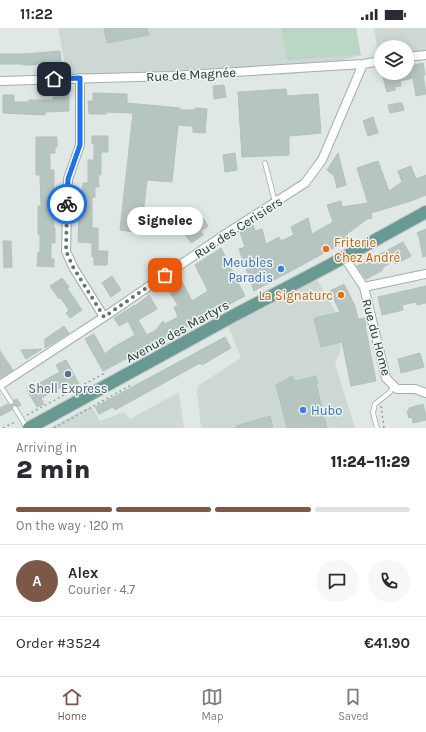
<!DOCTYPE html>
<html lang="en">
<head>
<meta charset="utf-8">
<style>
	body { margin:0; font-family:Karla,sans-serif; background:#f7f7f7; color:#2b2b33; height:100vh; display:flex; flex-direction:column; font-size:15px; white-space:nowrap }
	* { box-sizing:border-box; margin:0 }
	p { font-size:13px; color:#7c7c81 }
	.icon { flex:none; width:22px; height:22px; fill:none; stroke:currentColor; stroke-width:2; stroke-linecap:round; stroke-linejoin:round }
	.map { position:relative; height:400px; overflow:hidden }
	.details { display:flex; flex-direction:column; background:#fff; flex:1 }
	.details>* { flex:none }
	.buttons { position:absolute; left:374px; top:12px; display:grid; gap:8px }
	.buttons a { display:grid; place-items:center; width:40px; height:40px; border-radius:50%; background:#fff; box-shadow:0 2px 10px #0003; font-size:20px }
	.pin { position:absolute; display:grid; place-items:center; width:34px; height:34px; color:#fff; margin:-17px; border-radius:8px; box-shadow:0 2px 6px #0006 }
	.courier { position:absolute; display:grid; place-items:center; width:40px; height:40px; margin:-20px; border:3px solid #1a73e8; border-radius:50%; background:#fff; color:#222; box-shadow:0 1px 5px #0007 }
	.bubble { position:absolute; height:28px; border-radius:14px; background:#fff; box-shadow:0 2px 10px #0003; font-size:13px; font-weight:800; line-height:28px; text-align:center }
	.headline em { font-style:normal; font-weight:800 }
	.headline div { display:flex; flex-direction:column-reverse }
	.headline { display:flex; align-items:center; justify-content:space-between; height:68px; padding:0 16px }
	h1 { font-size:26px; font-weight:800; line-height:30px }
	.bar { display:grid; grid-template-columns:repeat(4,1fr); gap:6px 4px; align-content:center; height:48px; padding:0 16px }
	.bar i { height:5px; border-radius:3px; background:#e1e1e2 }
	.bar .selected { background:#7d5849 }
	.bar p { grid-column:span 4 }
	.line { display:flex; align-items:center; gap:10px; padding:0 16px; border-top:1px solid #e1e1e2 }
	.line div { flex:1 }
	.round { display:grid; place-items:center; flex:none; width:42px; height:42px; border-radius:21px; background:#f7f7f7 }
	.status { display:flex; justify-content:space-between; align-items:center; height:28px; padding:0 20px; background:#fff; direction:ltr }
	.status svg { height:11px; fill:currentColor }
	.tab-bar { display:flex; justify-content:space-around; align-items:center; height:56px; border-top:1px solid #e1e1e2; background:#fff; font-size:11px; color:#7c7c81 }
	.tab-bar a { display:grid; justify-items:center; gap:2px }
	.tab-bar .selected { color:#7d5849 }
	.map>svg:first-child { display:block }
</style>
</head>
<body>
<div class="status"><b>11:22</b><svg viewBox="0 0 49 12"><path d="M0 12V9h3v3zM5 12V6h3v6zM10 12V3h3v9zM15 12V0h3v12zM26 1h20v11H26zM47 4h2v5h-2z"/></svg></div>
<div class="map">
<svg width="426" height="400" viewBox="0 0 426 400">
	<rect width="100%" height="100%" fill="#dfe8e5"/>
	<path fill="#cdd8d4" d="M58,0H355L361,27L295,46L68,53Z
		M374,0H426V25L407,26V19H381V27H378Z
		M316,250L335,283L341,321L335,336L355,400H201L197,363L199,357L241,330L228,298Z
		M179,364L184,400H49L91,378L100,393L124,384L130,391Z"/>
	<path fill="#bad7c5" d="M281,0H356L361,27L287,32Z"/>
	<path fill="#b7c5c1" stroke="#b2c1bc" d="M104,0H147L149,7L107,15Z
		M60,23L61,34L31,37H22V36H0V26H22L37,25Z
		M423,35L425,47H423L426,66L416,68L413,50L400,53L401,58L395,59V62L387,64L383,49L394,46V45H407V39Z
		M224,57L226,69L214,71L213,58Z
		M286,61L287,68L318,66L321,105L289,108V127L242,129L238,64Z
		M93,65L127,66V75L180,80V82H195V80L207,81L205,105L193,104V98L178,97L172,154L147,152L141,205L120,202L133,85L105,84L106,86H89L88,73H93Z
		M60,66H69V83L45,84V87L3,85V67H14V74H29V72H53V69H60Z
		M399,75H402L404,82L390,85L388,77Z
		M373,89L378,105L368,108L363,93Z
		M92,108H108V124H101V147H98L99,159H95V169L92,170V200H98V223H108L107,237H94V229H92V215L78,214L79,187H80V177H82L83,155H88V132H94V115L92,116Z
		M36,109H57V119H55V125H50V142H54V200H55V215H51V231H54V239L37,238L38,224H40V206H38V178H41L40,147H36Z
		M235,125L237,142L225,144L223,127Z
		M338,125L346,157L337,160L334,148L327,142Z
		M378,133L389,163L402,154L398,143L411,138L416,151L426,147V167L411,173L371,185L372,190L367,191L347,206L348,212L254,263L239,221L245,219L240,204L253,197L255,203L262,201L266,216L279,209L281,213L294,207L291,199L308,190L312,206L333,194L327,177L341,173L342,179L368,175L357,140Z
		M203,190L208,198L201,203L203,207L191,215L185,206L190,202L188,200Z
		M426,201V228L423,229L419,209L417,205Z
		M3,213H11L12,239L4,240Z
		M403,214L411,228L396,236L394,233L382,240L383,242L366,251L357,238Z
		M221,220L245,268L103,343L85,311L94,306L105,326L112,320L135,307L128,293L119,298L114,290L135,277V278L149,267L157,281L138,292L147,307L156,302L163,293L165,296L178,289L174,279L178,277L165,257L179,248L192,273L208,263L195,237Z
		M112,248L121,262L111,269L102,255Z
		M62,250L69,259L67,260L82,282L70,290L66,285L69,282L60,269L59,271L50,258Z
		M344,256L355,278L358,291L365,290L366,297H365L376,353L351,358L342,314L321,319L314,290L340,284L330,263Z
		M426,258V275L417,277L416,274L402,277L403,282L382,287L378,269Z
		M64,298L69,305L45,320V311Z
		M225,309L231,320L202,337L200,335L115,382L113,379L99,386L95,379Z
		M42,321L26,331L21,322Z
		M0,323L13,342L0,350Z
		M420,325L424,339L401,345L398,331Z
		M66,332L79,356L70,361L67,356L41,370L44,376L37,379L27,362L31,361L30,360L60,344L56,337Z
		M292,348L295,353L316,348L318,355H316L327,400H287L276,357Z
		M17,371L21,377L18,379L16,377H14L12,379V382L0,388V380L8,376L10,377H13L14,375V372Z
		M423,376L426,388V392L413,395L412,389L409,390L407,383H409V380Z
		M270,388L273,400H236V398Z"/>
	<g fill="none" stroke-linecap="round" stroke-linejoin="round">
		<g stroke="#a3afac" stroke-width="5.5">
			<path id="lane" d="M265,135L275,174
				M0,357L11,374
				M15,380L27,400
				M377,400L373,385L375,376L390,364L394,358"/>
		</g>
		<g stroke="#a3afac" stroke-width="10">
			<path id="street" d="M407,29L426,27
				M80,50V117L68,151L66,223L73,239L104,289
				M0,53L171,48L363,36L381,33
				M344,229L364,259L386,350L397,361H415L426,365
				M364,259L426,246
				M0,357L104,289L227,205L305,155L322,132L363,36"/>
		</g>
		<g stroke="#bdc3c2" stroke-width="14">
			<path id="primary" d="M29,400L231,289L330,237L426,184"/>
		</g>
		<path stroke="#83a8a1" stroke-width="1.5" stroke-dasharray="2 3" stroke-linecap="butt" d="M381,378L384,400
			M27,387L105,345
			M3,400L15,394
			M54,400L133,356"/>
		<use href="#lane" stroke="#fff" stroke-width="4"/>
		<use href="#street" stroke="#fff" stroke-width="8"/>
		<use href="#primary" stroke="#689992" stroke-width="12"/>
	</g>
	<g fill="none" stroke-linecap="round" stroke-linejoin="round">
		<path stroke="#647471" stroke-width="4" stroke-dasharray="0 7.2" d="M67,176L66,223L73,239L104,289L165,247"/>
		<path stroke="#1a73e8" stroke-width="5" d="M54,51L80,50V117L68,151L67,176"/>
	</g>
	<g fill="#e8710a" stroke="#eff5f3" stroke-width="1.5">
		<circle cx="326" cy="221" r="4"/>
		<circle cx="341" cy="267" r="4"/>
	</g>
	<g fill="#3f7fe0" stroke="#eff5f3" stroke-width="1.5">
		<circle cx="281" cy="241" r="4"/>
		<circle cx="303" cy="382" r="4"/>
	</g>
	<circle fill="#5c6f8a" stroke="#eff5f3" stroke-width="1.5" cx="68" cy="346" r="4"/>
	<g text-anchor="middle" stroke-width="3" stroke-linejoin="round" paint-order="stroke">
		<g font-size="13" fill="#223633" stroke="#eff5f3">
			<text transform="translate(191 46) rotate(-3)" y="5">Rue de Magnée</text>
			<text transform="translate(238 199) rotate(-33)" y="5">Rue des Cerisiers</text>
			<text transform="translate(177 303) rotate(-29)" y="5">Avenue des Martyrs</text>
			<text transform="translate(377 309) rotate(75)" y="5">Rue du Home</text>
		</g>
		<g font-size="13" fill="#c56008" stroke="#eff5f3" text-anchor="start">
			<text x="334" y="219">Friterie<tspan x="334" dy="15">Chez André</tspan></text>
			<text x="333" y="272" text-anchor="end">La Signaturc</text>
		</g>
		<g font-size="13" fill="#366cbe" stroke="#eff5f3" text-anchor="end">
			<text x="273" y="239">Meubles<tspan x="273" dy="15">Paradis</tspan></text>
			<text x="311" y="387" text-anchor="start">Hubo</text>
		</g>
		<g font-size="13" fill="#4e5e75" stroke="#eff5f3">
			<text x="68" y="365">Shell Express</text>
		</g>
	</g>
</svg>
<div class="buttons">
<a><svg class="icon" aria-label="layers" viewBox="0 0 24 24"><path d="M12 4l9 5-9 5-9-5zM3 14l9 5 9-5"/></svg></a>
</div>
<div class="pin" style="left:165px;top:247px;background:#ea580c"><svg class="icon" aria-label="bag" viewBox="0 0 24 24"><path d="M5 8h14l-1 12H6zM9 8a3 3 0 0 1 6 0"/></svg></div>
<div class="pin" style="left:54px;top:51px;background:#1f2937"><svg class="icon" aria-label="home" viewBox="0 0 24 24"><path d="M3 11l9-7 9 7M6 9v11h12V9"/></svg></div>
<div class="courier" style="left:67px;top:176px"><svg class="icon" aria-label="bike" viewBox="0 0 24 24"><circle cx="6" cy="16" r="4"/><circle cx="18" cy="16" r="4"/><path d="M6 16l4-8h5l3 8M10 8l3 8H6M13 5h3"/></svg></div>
<div class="bubble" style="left:127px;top:179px;width:76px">Signelec</div>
</div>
<section class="details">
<div class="headline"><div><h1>2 min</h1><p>Arriving in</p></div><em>11:24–11:29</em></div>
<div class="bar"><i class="selected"></i><i class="selected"></i><i class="selected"></i><i></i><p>On the way · 120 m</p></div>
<div class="line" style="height:72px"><b class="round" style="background:#7d5849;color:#fff">A</b><div><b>Alex</b><p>Courier · 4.7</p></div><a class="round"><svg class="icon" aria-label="chat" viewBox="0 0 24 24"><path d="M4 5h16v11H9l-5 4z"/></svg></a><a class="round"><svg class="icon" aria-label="phone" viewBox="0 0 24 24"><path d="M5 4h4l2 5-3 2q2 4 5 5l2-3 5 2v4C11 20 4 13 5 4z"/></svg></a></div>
<div class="line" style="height:52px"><div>Order #3524</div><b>€41.90</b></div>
</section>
<nav class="tab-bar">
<a class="selected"><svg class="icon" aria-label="home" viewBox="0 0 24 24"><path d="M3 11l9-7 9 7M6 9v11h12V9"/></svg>Home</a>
<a><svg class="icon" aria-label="map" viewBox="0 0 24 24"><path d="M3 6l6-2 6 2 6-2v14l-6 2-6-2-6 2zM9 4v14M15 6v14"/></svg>Map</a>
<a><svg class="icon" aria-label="saved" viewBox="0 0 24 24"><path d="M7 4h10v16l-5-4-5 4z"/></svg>Saved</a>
</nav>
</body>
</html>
